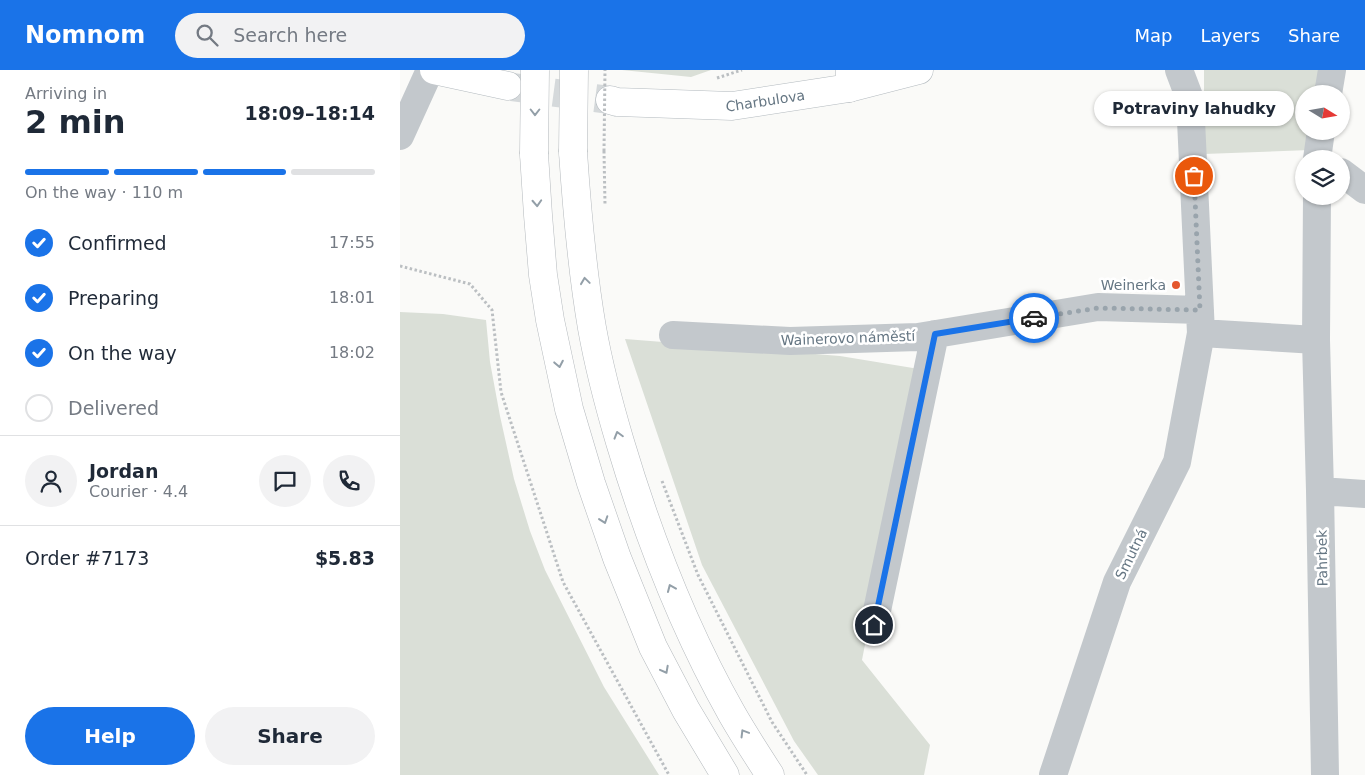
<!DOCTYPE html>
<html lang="en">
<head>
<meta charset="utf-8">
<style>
	body { margin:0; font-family:"DejaVu Sans",sans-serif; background:#f2f2f3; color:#1f2937; height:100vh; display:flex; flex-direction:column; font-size:19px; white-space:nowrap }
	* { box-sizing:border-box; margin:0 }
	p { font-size:16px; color:#747a83 }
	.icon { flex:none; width:28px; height:28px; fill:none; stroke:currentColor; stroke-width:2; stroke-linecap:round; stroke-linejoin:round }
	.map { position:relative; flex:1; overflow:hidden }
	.drawer { display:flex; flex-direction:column; background:#fff; width:400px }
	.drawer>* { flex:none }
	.needle { width:32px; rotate:101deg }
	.tools { position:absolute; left:895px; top:15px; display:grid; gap:10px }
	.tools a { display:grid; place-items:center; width:55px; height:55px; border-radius:50%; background:#fff; box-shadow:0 1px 4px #0004; font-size:25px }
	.pin { position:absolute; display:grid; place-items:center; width:42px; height:42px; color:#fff; margin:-21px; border:2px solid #fff; border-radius:50%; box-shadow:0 1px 5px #0007 }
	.courier { position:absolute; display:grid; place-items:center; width:50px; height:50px; margin:-25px; border:4px solid #1a73e8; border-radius:50%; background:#fff; color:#222; box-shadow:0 1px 6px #0007 }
	.bubble { position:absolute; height:35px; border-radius:18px; background:#fff; box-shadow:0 1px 4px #0004; font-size:16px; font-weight:600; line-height:35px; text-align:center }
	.summary em { font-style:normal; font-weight:600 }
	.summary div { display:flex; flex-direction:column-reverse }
	.summary { display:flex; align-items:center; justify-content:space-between; height:85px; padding:0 25px }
	h1 { font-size:32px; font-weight:600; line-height:38px }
	.bar { display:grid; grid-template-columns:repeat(4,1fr); gap:8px 5px; align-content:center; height:60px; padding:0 25px }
	.bar i { height:6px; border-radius:4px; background:#e0e1e3 }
	.bar .active { background:#1a73e8 }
	.bar p { grid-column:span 4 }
	.line { display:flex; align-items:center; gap:12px; padding:0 25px; border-top:1px solid #e0e1e3 }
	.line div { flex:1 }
	.round { display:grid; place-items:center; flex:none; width:52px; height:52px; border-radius:26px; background:#f2f2f3 }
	ol { padding:0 25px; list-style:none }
	li { display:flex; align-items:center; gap:15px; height:55px }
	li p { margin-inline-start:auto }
	li .icon { padding:5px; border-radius:50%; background:#1a73e8; color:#fff; stroke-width:4 }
	li:last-child { color:#747a83 }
	li i { width:28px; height:28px; border:2px solid #e0e1e3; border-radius:50% }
	.cta { display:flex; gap:10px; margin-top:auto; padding:10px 25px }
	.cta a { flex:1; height:58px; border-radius:30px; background:#1a73e8; color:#fff; font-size:20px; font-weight:600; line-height:58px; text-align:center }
	.cta a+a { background:#f2f2f3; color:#1f2937 }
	header { display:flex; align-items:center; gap:30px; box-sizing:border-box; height:70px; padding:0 25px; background:#1a73e8; color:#fff }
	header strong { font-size:24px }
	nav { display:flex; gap:28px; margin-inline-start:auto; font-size:18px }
	.search { width:350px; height:45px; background:#f2f2f3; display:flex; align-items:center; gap:12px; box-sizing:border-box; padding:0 18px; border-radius:28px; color:#747a83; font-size:19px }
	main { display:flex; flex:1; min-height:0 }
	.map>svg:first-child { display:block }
</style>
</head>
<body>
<header>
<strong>Nomnom</strong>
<div class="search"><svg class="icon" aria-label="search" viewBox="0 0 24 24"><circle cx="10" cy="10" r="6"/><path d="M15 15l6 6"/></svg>Search here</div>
<nav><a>Map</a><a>Layers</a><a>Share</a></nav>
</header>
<main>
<section class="drawer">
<div class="summary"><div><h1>2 min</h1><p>Arriving in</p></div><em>18:09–18:14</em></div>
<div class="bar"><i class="active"></i><i class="active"></i><i class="active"></i><i></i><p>On the way · 110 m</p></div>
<ol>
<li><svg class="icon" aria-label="check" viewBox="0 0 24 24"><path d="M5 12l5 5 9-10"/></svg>Confirmed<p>17:55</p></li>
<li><svg class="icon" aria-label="check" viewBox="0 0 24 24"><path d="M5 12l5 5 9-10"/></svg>Preparing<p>18:01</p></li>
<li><svg class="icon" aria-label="check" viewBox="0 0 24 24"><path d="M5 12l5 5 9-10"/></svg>On the way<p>18:02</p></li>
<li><i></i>Delivered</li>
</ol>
<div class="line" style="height:90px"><a class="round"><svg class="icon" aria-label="person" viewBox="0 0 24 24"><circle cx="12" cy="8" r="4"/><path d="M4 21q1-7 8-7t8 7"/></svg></a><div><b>Jordan</b><p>Courier · 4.4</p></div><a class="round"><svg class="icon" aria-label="chat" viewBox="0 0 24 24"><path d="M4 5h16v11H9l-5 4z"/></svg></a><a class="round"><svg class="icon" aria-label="phone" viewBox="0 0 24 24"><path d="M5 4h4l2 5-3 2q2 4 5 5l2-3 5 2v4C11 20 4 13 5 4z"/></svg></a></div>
<div class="line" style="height:65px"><div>Order #7173</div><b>$5.83</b></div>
<div class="cta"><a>Help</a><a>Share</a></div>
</section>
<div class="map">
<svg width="965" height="705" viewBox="0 0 965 705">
	<rect width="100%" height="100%" fill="#fafaf8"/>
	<path fill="#dadfd7" d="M222,0H311L291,7Z
		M804,0H929L923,24H904V61H915L910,80L804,84Z
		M0,242L43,244L86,250L90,292L100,346L114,409L130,461L145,500L204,617L259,705H0Z
		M225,269L440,286L519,299L462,590L530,675L524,705H418L394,671L302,495Z"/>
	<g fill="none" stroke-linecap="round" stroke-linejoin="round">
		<path stroke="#d5d9db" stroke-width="28" stroke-dasharray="28 14" stroke-linecap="butt" d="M112,17L210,30"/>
		<g stroke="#b3babf" stroke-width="29">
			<g id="secondary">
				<path d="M34,0L108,16"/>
				<path id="s1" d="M210,30L217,32L332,36L449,18L519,0"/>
			</g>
		</g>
		<g stroke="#b4b9bd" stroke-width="29">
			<path id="highway" d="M449,18L450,0
				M173,82C177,141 182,200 192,258C199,297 209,335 220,372C248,466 284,559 332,644C344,665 357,685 370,705
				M134,84L138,145L143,205L150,250L169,339L191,413L217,488L253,577L286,640L325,705"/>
		</g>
		<path stroke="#bbbfc2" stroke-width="3" stroke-dasharray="2.5 2.5" stroke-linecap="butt" d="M317,8L342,0
			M204,81L205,135
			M0,196L70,214L92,240L101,322L163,512L269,705
			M262,411L298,505L372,652L407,705"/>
		<path stroke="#c3c8cc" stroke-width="28" d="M928,24L932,0
			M0,66L30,0
			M917,89L921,61
			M941,102L965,120
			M917,126L916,270L920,421L925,705
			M801,263L916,270
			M273,265L390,271L518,267L698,237L800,240
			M920,421L965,424
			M474,555L535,264
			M653,705L717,512L777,392L801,263L790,29L779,0"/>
		<use href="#secondary" stroke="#fff" stroke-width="28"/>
		<use href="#highway" stroke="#fff" stroke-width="28"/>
		<g stroke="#b4b9bd" stroke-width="29" stroke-linecap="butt">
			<path id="highway-bridge" d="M173,82L174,0
				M134,84L135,0"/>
		</g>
		<path stroke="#bbbfc2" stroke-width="3" stroke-dasharray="2.5 2.5" stroke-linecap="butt" d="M204,81L205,0"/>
		<use href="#highway-bridge" stroke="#fff" stroke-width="28"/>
	</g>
	<defs><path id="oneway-chevron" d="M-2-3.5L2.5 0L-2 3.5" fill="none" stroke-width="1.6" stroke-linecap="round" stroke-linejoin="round" transform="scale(1.25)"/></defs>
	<g stroke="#939fa8">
		<use href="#oneway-chevron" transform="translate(135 42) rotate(90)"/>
		<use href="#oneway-chevron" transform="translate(137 133) rotate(87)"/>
		<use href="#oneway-chevron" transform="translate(185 211) rotate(-98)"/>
		<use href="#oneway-chevron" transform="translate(159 294) rotate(79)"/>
		<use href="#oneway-chevron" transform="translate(218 365) rotate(-106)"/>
		<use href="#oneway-chevron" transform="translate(204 450) rotate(71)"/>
		<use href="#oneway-chevron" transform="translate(271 518) rotate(-113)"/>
		<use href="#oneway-chevron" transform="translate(265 600) rotate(62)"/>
		<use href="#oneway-chevron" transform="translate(344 663) rotate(-121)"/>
	</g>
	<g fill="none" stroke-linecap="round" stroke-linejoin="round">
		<path stroke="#99a4ac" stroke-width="5" stroke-dasharray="0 9" d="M634,248L698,238L800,240L794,106"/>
		<path stroke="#1a73e8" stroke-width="6" d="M474,555L535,264L634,248"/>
	</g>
	<circle fill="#e4572e" stroke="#fff" stroke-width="2" cx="776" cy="215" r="5"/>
	<g text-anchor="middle" stroke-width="5" stroke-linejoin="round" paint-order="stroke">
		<g font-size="14" fill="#657683" stroke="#fff">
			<text dy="5" stroke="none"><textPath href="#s1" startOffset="156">Charbulova</textPath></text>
			<text transform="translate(448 268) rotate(-2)" y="5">Wainerovo náměstí</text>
			<text transform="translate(731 484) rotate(-64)" y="5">Smutná</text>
			<text transform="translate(922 488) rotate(-91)" y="5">Pahrbek</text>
		</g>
		<g font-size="14" fill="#657683" stroke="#fff" text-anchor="end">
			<text x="766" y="220">Weinerka</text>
		</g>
	</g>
</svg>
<div class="tools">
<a><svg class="needle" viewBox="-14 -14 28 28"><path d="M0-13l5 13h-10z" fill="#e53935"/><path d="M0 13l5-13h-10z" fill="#747a83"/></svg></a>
<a><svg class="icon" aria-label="layers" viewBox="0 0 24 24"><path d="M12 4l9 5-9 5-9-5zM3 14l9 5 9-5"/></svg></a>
</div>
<div class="pin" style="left:794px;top:106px;background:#ea580c"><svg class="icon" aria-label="bag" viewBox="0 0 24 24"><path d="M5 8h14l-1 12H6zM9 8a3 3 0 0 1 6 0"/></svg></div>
<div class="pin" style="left:474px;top:555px;background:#1f2937"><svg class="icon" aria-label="home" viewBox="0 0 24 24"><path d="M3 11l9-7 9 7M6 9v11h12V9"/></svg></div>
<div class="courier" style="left:634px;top:248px"><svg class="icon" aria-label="car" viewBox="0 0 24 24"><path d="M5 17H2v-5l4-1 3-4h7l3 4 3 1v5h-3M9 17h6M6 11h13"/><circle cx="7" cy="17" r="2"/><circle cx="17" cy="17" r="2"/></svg></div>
<div class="bubble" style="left:694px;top:21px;width:200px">Potraviny lahudky</div>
</div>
</main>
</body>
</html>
